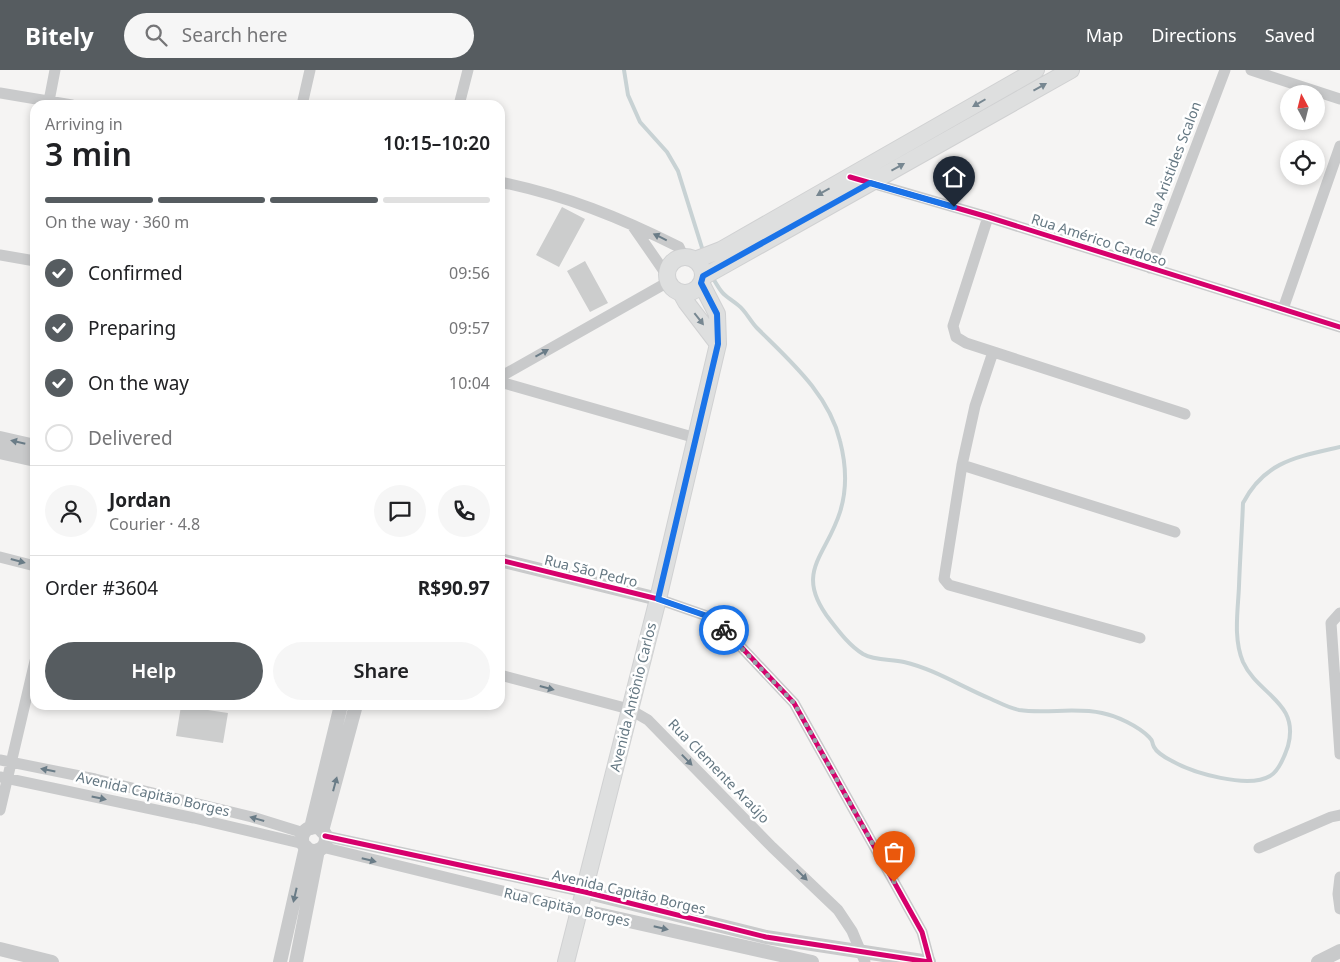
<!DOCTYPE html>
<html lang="en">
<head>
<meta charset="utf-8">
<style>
	body { margin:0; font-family:"Noto Sans",sans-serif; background:#f6f6f6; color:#202124; height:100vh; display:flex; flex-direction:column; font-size:19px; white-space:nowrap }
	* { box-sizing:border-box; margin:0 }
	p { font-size:16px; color:#757577 }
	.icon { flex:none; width:28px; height:28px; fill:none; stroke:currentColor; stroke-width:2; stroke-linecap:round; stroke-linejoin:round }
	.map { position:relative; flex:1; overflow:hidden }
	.panel { position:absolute; left:30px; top:30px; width:475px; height:610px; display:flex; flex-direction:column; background:#fff; border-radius:15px; box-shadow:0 2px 8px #0003 }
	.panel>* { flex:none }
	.needle { width:32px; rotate:353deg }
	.buttons { position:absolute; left:1280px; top:15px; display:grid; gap:10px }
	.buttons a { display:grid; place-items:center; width:45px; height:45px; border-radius:50%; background:#fff; box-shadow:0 2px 8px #0003; font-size:25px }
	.pin { position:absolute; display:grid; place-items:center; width:42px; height:42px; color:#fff; margin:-51px -21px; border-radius:50% 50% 50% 0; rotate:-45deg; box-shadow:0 0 5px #0007 }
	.pin .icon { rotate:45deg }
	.courier { position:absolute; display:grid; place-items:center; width:50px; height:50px; margin:-25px; border:4px solid #1a73e8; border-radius:50%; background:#fff; color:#222; box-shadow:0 1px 6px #0007 }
	.headline em { font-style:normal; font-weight:600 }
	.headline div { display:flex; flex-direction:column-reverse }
	.headline { display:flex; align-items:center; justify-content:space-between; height:85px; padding:0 15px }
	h1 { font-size:32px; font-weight:600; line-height:38px }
	.bar { display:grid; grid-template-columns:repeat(4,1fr); gap:8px 5px; align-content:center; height:60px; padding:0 15px }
	.bar i { height:6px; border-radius:4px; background:#e0e0e0 }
	.bar .active { background:#565c60 }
	.bar p { grid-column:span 4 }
	.line { display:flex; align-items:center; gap:12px; padding:0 15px; border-top:1px solid #e0e0e0 }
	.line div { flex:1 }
	.round { display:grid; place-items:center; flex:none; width:52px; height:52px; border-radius:26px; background:#f6f6f6 }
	ol { padding:0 15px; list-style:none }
	li { display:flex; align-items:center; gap:15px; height:55px }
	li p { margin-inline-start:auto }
	li .icon { padding:5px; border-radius:50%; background:#565c60; color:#fff; stroke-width:4 }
	li:last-child { color:#757577 }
	li i { width:28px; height:28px; border:2px solid #e0e0e0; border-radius:50% }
	.button { display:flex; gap:10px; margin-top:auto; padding:10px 15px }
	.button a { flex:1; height:58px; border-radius:30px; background:#565c60; color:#fff; font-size:20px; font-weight:600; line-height:58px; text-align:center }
	.button a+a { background:#f6f6f6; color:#202124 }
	header { display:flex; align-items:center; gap:30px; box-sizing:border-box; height:70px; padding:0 25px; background:#565c60; color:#fff }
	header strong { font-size:24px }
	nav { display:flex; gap:28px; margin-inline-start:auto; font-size:18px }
	.search { width:350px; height:45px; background:#f6f6f6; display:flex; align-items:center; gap:12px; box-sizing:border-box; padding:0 18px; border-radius:28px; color:#757577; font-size:19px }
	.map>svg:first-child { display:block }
</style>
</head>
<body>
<header>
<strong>Bitely</strong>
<div class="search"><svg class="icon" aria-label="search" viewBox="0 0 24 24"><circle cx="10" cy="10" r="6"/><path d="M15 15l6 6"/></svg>Search here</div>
<nav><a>Map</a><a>Directions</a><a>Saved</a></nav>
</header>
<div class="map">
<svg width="1340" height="892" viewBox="0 0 1340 892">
	<rect width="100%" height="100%" fill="#f5f4f3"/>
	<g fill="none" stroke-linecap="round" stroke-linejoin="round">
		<path stroke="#c8d2d4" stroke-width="4" d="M624,0L628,25L640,52L667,82L678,101L703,181
			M714,210C724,227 724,224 738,235C746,241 750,251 757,258C789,290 829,324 840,371C846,394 847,420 840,442C826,487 793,502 830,550C840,563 850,576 863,584C875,591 891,589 904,592C934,599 962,617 991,629C1000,633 1009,638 1019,640C1046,644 1075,637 1102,643C1117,646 1138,656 1149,667C1154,672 1151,671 1154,677C1157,683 1166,688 1172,691C1193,703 1248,719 1270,706C1279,701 1285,685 1288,676C1300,632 1258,625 1243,592C1233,568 1238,541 1239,516C1240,488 1242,460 1243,433C1265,391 1297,387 1340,377"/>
	</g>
	<path fill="#cccdcd" d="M562,137L585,149L559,197L536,185Z
		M585,191L608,233L590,242L567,201Z
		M181,636L228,643L223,673L176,666Z"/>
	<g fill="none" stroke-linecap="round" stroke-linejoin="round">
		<g stroke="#d0d1d2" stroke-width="18">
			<path id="secondary" d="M667 205a18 18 0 1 1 36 0a18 18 0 1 1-36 0Z
				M695,190L721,180L1036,0
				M703,207L1071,0
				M681,223L686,232L718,274
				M566,892L658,529L718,274L717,244L701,213"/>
		</g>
		<path stroke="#c9cacb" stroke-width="11" d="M1251,0L1340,29
			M0,23L72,35
			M49,31L55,0
			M302,35L310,0
			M459,35L468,0
			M500,112C567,126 619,147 679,177L683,186
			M868,112L988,147L1340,257
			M988,147L953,256L956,267L966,273L1185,344
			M632,155L666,204
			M0,185L35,191
			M1150,198L1225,0
			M1283,239L1340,76
			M993,282L975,336L962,395L944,509L949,515L1140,568
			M500,307L668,212
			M500,312L696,368
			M962,395L1175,462
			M0,487L35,496
			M658,529L707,546L727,562L794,633L922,862L930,892
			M1340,543L1331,553L1340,684
			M500,605L629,639L648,650L772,777L838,840L852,861L865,892
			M0,690L95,709L252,747L304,763
			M0,707L194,748L304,774
			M0,740L35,591
			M325,766L585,822
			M322,777L580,840
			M1259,778L1331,747L1340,745
			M1340,807L1338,824L1340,839"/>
		<path stroke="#c9cacb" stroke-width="14" d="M0,368L35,376
			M0,382L35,390
			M500,490L658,529
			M302 769a12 12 0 1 1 24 0a12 12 0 1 1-24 0Z
			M311,758L341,635
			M322,761L356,635
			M585,822L766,867L929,892
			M580,840L812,892
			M0,879L52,892
			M280,892L306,777
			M296,892L318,780
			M1318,892L1340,881"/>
		<use href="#secondary" stroke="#dedfdf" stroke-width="16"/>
		<g stroke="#fff" stroke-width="8">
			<path id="cycleway" d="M850,107L988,147L1340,257
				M500,490L658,529L707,546L727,562L794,633L922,862L930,892
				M325,766L585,822L766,867L929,892"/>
		</g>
		<use href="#cycleway" stroke="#d6006c" stroke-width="5"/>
	</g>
	<defs><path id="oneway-solid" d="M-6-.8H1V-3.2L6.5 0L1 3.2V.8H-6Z" transform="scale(1.25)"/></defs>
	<g fill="#778791">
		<use href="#oneway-solid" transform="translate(1040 17) rotate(-29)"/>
		<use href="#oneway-solid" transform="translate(979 33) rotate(150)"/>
		<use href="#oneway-solid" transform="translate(898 97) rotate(-29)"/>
		<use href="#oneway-solid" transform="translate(823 122) rotate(151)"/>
		<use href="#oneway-solid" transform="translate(699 249) rotate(52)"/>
	</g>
	<g fill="#6a7c87">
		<use href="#oneway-solid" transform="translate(660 167) rotate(-154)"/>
		<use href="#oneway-solid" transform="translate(542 283) rotate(-29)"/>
		<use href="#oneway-solid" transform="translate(18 372) rotate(-167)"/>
		<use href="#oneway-solid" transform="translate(18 491) rotate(15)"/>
		<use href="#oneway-solid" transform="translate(547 618) rotate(15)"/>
		<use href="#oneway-solid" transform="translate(687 690) rotate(46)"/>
		<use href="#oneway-solid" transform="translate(48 700) rotate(-169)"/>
		<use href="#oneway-solid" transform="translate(335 714) rotate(-75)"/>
		<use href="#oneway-solid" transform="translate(99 728) rotate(12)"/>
		<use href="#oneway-solid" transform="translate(257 749) rotate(-164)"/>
		<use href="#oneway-solid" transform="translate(369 790) rotate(14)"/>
		<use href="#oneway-solid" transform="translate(802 805) rotate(44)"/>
		<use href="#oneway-solid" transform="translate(295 825) rotate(103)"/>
		<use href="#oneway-solid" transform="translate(661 858) rotate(13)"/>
	</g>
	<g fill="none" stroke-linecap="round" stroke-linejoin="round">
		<path stroke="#97a3aa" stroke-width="5" stroke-dasharray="0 9" d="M724,560L794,633L894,812"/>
		<path stroke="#1a73e8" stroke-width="6" d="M724,560L707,546L658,529L718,274L717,244L701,213L703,206L870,113L954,137"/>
	</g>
	<g text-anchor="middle" stroke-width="5" stroke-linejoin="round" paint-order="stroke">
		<g font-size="14" fill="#657883" stroke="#fff">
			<text transform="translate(1173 94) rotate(-69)" y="5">Rua Aristides Scalon</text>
			<text transform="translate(1099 170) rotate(18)" y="5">Rua Américo Cardoso</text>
			<text transform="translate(591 501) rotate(14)" y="5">Rua São Pedro</text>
			<text transform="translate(633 627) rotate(-76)" y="5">Avenida Antônio Carlos</text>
			<text transform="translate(719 701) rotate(46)" y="5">Rua Clemente Araújo</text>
			<text transform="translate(153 724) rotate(13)" y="5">Avenida Capitão Borges</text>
			<text transform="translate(629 822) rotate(13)" y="5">Avenida Capitão Borges</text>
			<text transform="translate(567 837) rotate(13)" y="5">Rua Capitão Borges</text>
		</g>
	</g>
</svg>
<div class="buttons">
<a><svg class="needle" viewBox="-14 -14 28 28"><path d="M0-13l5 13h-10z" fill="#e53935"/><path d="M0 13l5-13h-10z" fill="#757577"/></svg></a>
<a><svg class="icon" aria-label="locate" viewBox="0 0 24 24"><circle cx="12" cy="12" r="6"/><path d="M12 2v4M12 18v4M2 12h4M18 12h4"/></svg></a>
</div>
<div class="pin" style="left:894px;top:812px;background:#ea580c"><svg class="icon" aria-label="bag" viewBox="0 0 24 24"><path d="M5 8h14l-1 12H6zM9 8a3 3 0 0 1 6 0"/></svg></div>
<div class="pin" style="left:954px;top:137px;background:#1f2937"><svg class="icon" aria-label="home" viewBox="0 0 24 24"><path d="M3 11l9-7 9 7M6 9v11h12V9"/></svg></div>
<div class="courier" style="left:724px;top:560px"><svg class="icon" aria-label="bike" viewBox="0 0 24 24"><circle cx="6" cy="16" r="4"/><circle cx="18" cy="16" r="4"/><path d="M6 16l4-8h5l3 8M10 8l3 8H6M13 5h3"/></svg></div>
<section class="panel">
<div class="headline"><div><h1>3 min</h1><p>Arriving in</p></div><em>10:15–10:20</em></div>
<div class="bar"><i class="active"></i><i class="active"></i><i class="active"></i><i></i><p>On the way · 360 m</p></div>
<ol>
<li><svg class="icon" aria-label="check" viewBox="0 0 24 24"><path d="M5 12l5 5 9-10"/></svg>Confirmed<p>09:56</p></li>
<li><svg class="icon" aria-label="check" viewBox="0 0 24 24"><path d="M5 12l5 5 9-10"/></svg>Preparing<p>09:57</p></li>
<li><svg class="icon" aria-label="check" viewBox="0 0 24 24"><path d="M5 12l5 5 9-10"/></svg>On the way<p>10:04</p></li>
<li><i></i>Delivered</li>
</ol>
<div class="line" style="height:90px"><a class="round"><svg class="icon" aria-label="person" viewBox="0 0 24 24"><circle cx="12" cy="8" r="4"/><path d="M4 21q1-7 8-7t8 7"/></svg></a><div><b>Jordan</b><p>Courier · 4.8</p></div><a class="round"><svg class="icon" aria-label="chat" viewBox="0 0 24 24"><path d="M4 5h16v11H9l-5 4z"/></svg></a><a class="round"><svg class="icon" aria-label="phone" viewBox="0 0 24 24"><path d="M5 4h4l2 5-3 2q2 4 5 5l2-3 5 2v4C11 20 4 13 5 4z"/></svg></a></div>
<div class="line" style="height:65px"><div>Order #3604</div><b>R$90.97</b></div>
<div class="button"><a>Help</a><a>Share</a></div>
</section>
</div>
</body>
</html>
